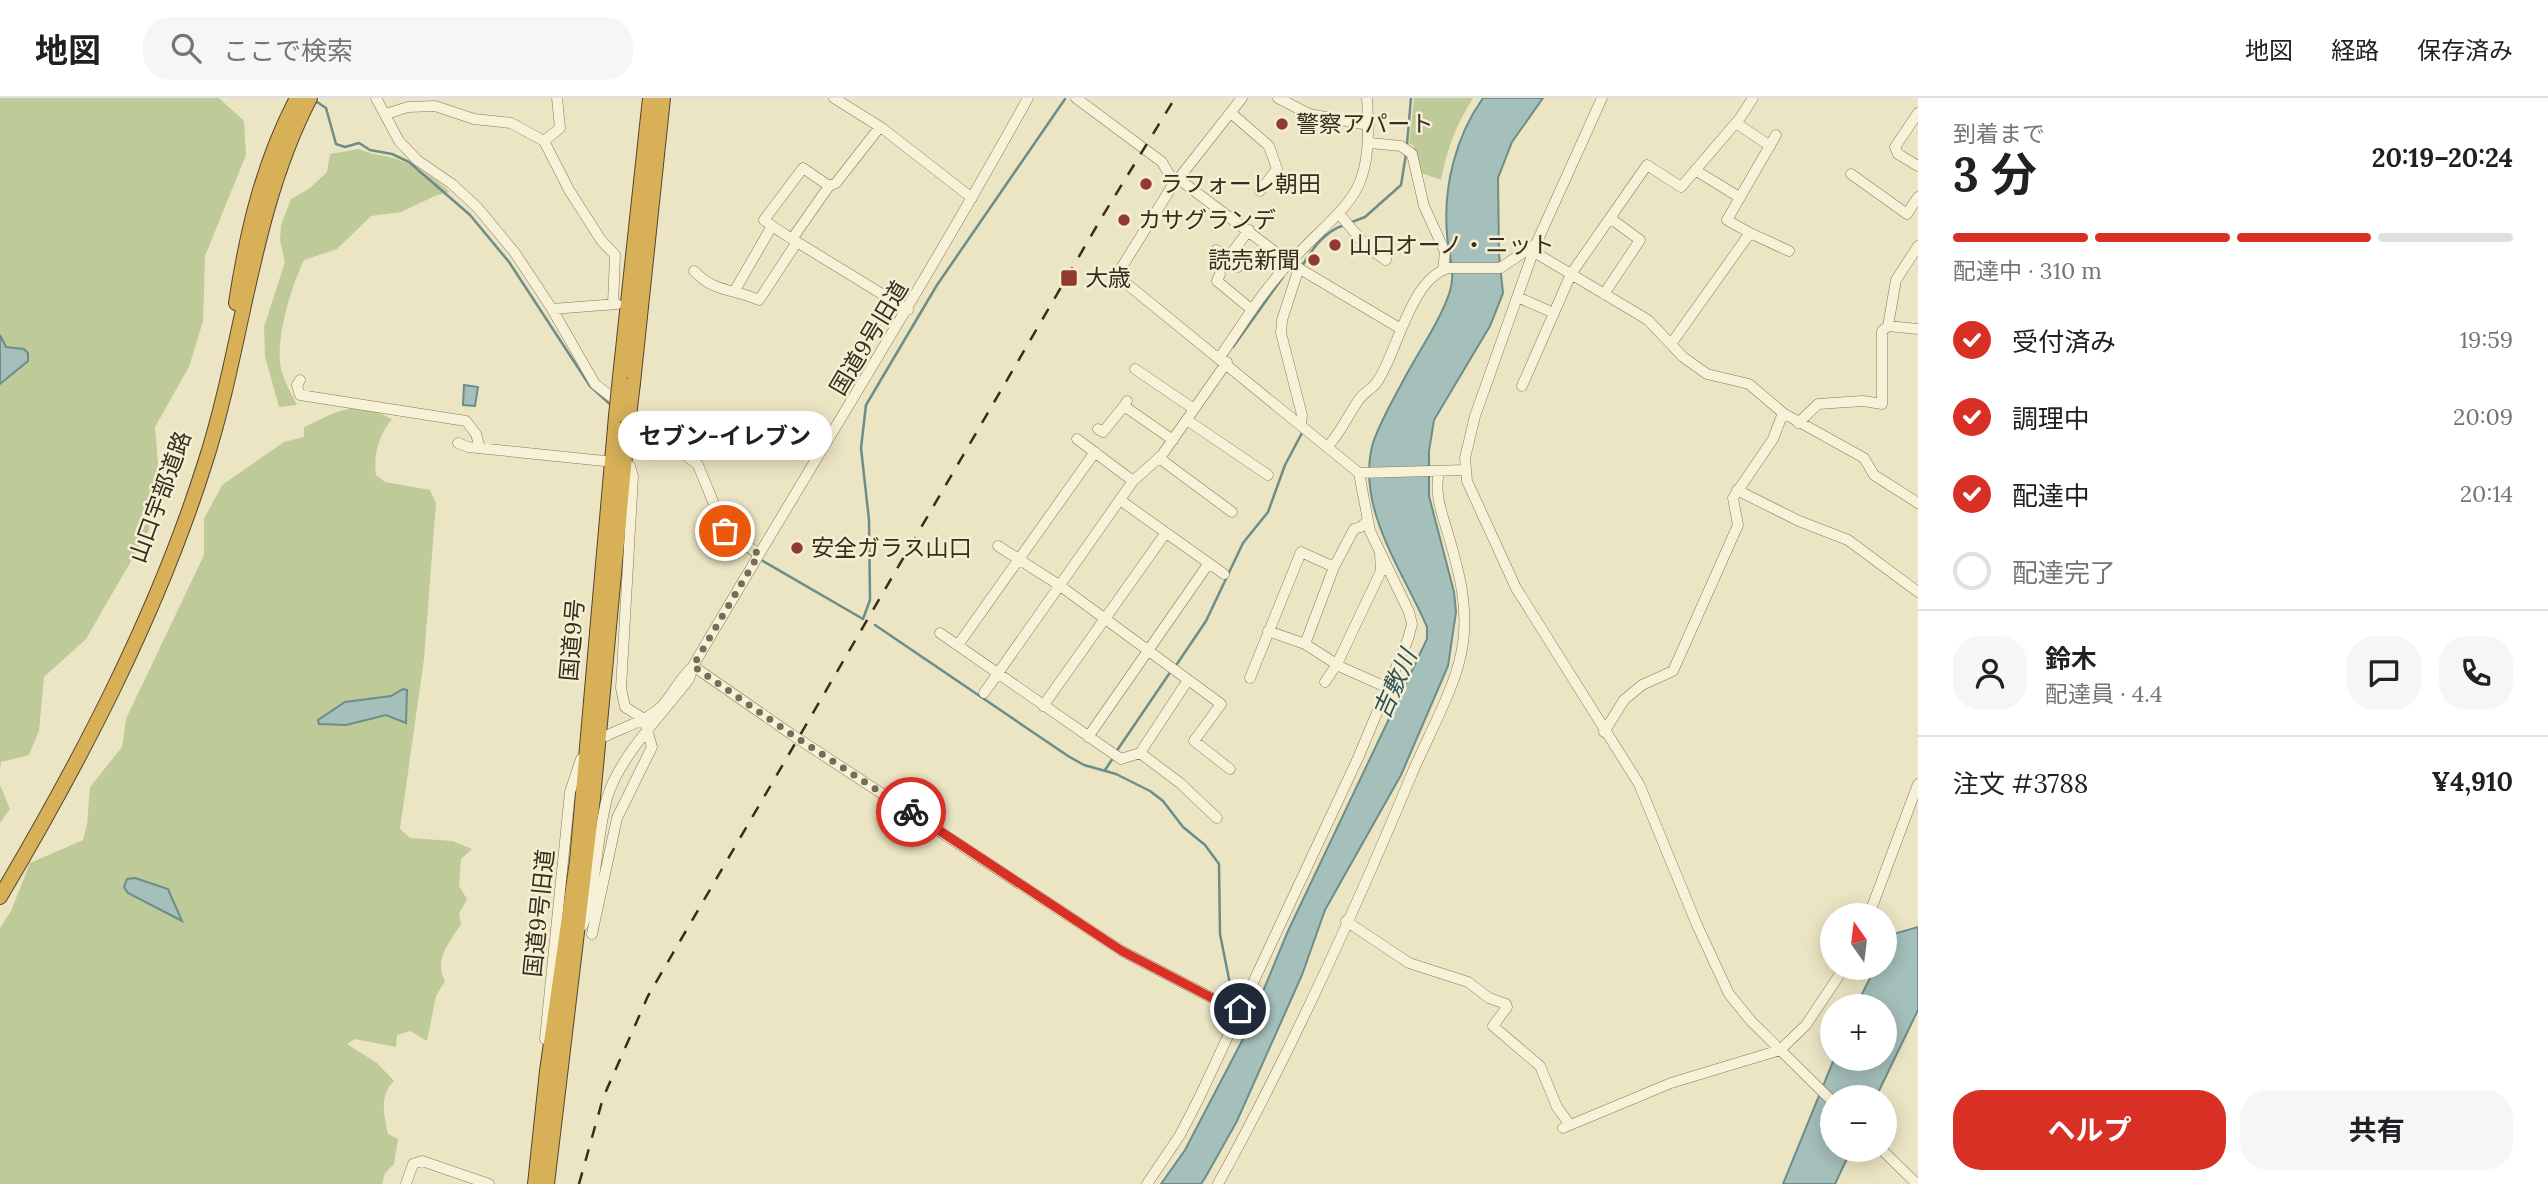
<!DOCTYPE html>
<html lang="ja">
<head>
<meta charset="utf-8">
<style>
	body { margin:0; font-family:Lora,"Noto Sans JP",serif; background:#f6f6f6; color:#202124; height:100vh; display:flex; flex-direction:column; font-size:26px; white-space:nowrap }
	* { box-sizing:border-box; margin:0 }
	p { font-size:23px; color:#757577 }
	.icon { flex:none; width:38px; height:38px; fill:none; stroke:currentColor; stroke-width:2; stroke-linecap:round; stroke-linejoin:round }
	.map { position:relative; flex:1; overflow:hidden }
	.panel { display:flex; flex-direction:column; background:#fff; width:630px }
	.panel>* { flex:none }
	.needle { width:46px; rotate:346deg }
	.fabs { position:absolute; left:1820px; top:805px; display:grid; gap:14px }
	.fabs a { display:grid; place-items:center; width:77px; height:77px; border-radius:50%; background:#fff; box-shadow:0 4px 18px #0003; font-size:35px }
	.pin { position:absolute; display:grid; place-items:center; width:60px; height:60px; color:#fff; margin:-30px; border:4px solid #fff; border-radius:50%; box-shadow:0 2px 7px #0007 }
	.courier { position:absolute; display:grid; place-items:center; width:70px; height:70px; margin:-35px; border:5px solid #d93025; border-radius:50%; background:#fff; color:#222; box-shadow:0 2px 9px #0007 }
	.bubble { position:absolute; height:49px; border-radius:24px; background:#fff; box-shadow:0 4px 18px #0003; font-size:23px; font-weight:700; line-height:49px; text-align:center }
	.overview em { font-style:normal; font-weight:700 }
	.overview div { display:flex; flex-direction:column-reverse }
	.overview { display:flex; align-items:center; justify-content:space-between; height:119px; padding:0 35px }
	h1 { font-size:46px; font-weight:700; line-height:52px }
	.bar { display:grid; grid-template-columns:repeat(4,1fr); gap:10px 7px; align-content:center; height:84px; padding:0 35px }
	.bar i { height:9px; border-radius:5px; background:#e0e0e0 }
	.bar .current { background:#d93025 }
	.bar p { grid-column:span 4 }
	.line { display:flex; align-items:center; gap:18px; padding:0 35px; border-top:2px solid #e0e0e0 }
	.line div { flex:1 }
	.round { display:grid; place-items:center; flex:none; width:74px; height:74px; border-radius:28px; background:#f6f6f6 }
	ol { padding:0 35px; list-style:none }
	li { display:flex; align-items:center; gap:21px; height:77px }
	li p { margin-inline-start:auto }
	li .icon { padding:7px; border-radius:50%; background:#d93025; color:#fff; stroke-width:4 }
	li:last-child { color:#757577 }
	li i { width:38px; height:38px; border:4px solid #e0e0e0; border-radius:50% }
	.action { display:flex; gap:14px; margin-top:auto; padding:14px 35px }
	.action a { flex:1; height:80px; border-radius:28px; background:#d93025; color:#fff; font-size:28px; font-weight:700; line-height:80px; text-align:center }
	.action a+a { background:#f6f6f6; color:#202124 }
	header { display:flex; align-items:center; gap:42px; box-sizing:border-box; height:98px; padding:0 35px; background:#fff; border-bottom:2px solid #e0e0e0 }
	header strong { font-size:33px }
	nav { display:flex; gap:38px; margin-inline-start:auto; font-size:24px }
	.search { width:490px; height:63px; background:#f6f6f6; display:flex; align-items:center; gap:18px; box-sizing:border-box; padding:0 24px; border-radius:28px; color:#757577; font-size:26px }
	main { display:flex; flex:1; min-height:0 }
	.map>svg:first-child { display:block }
</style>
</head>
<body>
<header>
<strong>地図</strong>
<div class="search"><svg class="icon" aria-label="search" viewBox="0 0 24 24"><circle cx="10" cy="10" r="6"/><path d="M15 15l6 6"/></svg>ここで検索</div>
<nav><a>地図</a><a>経路</a><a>保存済み</a></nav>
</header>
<main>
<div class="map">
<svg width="1918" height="1086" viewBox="0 0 1918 1086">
	<rect width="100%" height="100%" fill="#ece5c4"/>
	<path fill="#beca98" d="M0,0H219L244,23L246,57L205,158L203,223L189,269L155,329L158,365L149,432L86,541L44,579L39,633L29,657L1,664L0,674Z
		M1414,0H1473C1456,27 1447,51 1441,82L1421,75L1413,47L1409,46Z
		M359,51C372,57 384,57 397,61C417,69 434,80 450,94L437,97L401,114L371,118L337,151L304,162C291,190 275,240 281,271C284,283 291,295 297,307L279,309L265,259L264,229L285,164L280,142L281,127L291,101L310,90L327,74L330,56Z
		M363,307L392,321C379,337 373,356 376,377L385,384L430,392L436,405L424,561L400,731L410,740L452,743L472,751L461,761L459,788L467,801L459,816L461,826C450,844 433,861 445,883L436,898L427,943L410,933L397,937L396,949L355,941L347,946L377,965L394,983C379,997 384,1018 388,1036L398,1041L394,1066L385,1075L382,1086H0V830L11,813L30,765L83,742L87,727L90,689L122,649L126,621L204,457V421L222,387L284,344L304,339V329L334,315Z
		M0,687L10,711L0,725Z"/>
	<path fill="#a5bfbb" stroke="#6d8d89" stroke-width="2" d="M1483,0H1543L1512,44L1498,80L1499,156L1503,195L1490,228L1434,322L1429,353V398L1454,494L1456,514L1448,568L1401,677L1325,812L1302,877L1237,1023L1205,1080L1201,1086H1161L1185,1052L1244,939L1288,833L1427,541V529C1403,473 1355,409 1373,345C1380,324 1393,302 1403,283C1418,254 1440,224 1450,193C1456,175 1448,154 1447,136C1443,88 1456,38 1483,0Z
		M0,237L6,249L24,251L28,255V263L0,286Z
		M464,287L478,289L475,308L463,307Z
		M403,591L407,592L406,625L386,617L346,627L319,626L318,622L345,604L391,598Z
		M135,780L168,791L182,823L128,795L124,789L127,781Z
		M1918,829V912L1876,999H1832V1052H1851L1835,1086H1783L1834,961H1885V908H1856L1875,870H1885V849L1890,837Z"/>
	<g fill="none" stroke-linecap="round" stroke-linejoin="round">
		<path stroke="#6d8d89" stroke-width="2.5" d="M314,2L326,10L336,46L345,49L359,45L370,52L392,56L409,64L470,117L509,164L590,288L613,309
			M1407,46L1411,0
			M1352,124L1365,119L1401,87L1406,56
			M1302,168C1313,150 1324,134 1344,127
			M1233,249L1283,179
			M634,326L675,354
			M712,413L717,431L725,441L863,521L870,502L869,422L861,350L866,307L937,187L1065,1
			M875,527L1068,658L1084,667L1116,676L1150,693L1163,703L1183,729L1205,747L1219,766L1220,836L1233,901L1257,914
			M1177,566L1206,523L1243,445L1268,414L1285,367L1303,333
			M1116,654L1171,573
			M1105,672L1113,660"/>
		<g stroke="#86775b" stroke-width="11">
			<path id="minor" d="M376,0L399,43L417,62L452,86L477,109L515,155L552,211L595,286L698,367L725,433L759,456
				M834,0L882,30L972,100
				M1076,0L1162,64L1174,85L1120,172L1122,182L1359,375L1465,372
				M1278,0L1309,16L1369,27
				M1602,0L1536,146L1475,318L1465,360L1467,383L1516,490L1639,686L1697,827L1729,896L1751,923L1832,1003
				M1231,15L1269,48L1277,71L1260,93
				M1918,15L1895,49L1898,56L1918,68
				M386,16L408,9L435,8L474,21L511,25L544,43L569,92L601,142L615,157L613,206
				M1736,25L1770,48
				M544,43L560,30L557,0
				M1370,45L1401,48L1412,56L1424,108L1445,154L1443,172
				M1695,72L1739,99
				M1851,76L1907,116L1918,99
				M1180,82L1290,165L1401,231
				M1175,85L1242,0
				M829,88L836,85L879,30
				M1340,117L1367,149L1386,162
				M1750,135L1789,153
				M792,141L829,88L803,70L764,122C774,130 786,137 797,144
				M1918,148L1896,182L1888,228L1918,231
				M1216,152L1228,160L1249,132
				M1534,154L1648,222L1683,259L1707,276L1749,286L1783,315L1864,360L1874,377L1918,405
				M1228,160L1238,169
				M1299,170L1282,222L1281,235L1302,317L1301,326
				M694,173C715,195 732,190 759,202L797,144L908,212
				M1220,176L1217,183L1252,212
				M735,192L772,128
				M1604,196L1640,142L1610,120
				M1517,199L1547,212
				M552,211L617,206
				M1671,246L1750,135L1727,122L1776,37
				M1220,259C1242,227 1263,192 1290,164C1353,98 1373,100 1367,0
				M1135,271L1194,311
				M300,282L297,287L300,297L466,323L476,336L480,350
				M1522,288L1571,176L1647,67L1681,89L1740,20L1753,0
				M1127,303L1124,308L1173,342
				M1187,322L1268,377
				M1798,325L1818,306L1863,303L1882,306V233L1888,228
				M1098,331L1103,334L1124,308
				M1077,341L1133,383
				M458,345L468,349L624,365L630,368L633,378L621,590L625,609L644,621L652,649L617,720L592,836
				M1328,348C1341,334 1347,319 1358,303C1363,295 1372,291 1377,284C1397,256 1410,180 1449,170H1500L1536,146
				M1159,360L1232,414
				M1737,392L1799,423L1848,442L1918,494
				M1120,402L1224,476
				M1368,422L1361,429L1354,431L1334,469L1305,546L1341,569L1388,590
				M998,448L1059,487L1221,606L1194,643L1230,671
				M1268,533L1305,546
				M940,535L1121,661L1140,655L1180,685L1217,720
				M958,547L1095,354
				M693,568L791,636L1122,853L1239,914
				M1250,580L1301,454L1334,469
				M1325,584L1337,566L1381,473L1380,456
				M984,595L1133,383L1162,357L1227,264
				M1043,608L1165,436
				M1604,634L1624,602L1642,587L1673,573L1738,427L1733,400L1773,341L1783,315
				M606,638C624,629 646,623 661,609C673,597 679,580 693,569
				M1088,639L1209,465
				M1140,655L1188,582
				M1869,817L1918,686
				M1346,823L1409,865L1468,884L1489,900L1506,906L1507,909L1493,928L1540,968L1557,1009L1570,1027
				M583,827C597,787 596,742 607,700C620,657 662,617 689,581L693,568C804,378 921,193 1028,0
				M545,941L570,694L581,661
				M1563,1030L1671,985L1780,952L1806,927L1844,870
				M1882,1052L1917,1086
				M406,1086L413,1066L422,1063L489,1086
				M1147,1086L1180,1037L1200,998L1358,660L1408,541L1412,526L1409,514L1370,433L1359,375
				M1218,1086C1289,957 1354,815 1411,678C1426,642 1454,592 1461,556C1470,515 1460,476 1448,436C1442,415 1434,397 1439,374"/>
		</g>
		<g stroke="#54452f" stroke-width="16">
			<path id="highway" d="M236,205C247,133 263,65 297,0
				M620,279L650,0
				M633,285L663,0
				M0,799C81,662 157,517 205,365C244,244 251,114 310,0
				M535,1086L547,973L577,763L616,318
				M547,1086L593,700L628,326"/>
		</g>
		<use href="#minor" stroke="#f7f2d7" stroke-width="10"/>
		<use href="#highway" stroke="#d8b057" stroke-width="14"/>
		<path stroke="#372d1e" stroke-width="2.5" stroke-dasharray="12 12" stroke-linecap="butt" d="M579,1086L603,1000L648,898L1102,119L1175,0"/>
		<g stroke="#54452f" stroke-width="16" stroke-linecap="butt">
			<path id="highway-bridge" d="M616,318L620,279
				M628,326L633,285"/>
		</g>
		<use href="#highway-bridge" stroke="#d8b057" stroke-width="14"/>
	</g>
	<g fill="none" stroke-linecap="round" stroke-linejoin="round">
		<path stroke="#766d58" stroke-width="7" stroke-dasharray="0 12.6" d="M725,433L759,456L693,568L791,636L911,714"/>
		<path stroke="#d93025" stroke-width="9" d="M911,714L1122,853L1239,914L1240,911"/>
	</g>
	<g fill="#93392d" stroke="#f4efd3" stroke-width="2.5">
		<circle cx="1282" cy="26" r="7"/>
		<circle cx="1146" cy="86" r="7"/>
		<circle cx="1124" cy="122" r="7"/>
		<circle cx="1335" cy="147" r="7"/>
		<circle cx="1314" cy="162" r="7"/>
		<rect x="1060" y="171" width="18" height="18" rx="3.5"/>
		<circle cx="797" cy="450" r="7"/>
	</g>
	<g text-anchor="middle" stroke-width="5" stroke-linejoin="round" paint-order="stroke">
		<g font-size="23" fill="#372d1e" stroke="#f4efd3" text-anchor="start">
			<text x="1296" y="34">警察アパート</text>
			<text x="1160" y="94">ラフォーレ朝田</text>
			<text x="1138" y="130">カサグランデ</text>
			<text x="1349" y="155">山口オーノ・ニット</text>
			<text x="1300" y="170" text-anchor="end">読売新聞</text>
			<text x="1085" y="188">大歳</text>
			<text x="811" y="458">安全ガラス山口</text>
		</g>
		<g font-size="23" fill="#372d1e" stroke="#f4efd3">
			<text transform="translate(869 240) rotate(-59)" y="8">国道9号旧道</text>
			<text transform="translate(160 399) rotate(-70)" y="8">山口宇部道路</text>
			<text transform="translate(572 542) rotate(-85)" y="8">国道9号</text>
			<text transform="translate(539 815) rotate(-84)" y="8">国道9号旧道</text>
		</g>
		<g font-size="24" font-style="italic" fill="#2e5356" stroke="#f4efd3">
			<text transform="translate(1395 586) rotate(-66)" y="8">吉敷川</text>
		</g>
	</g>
</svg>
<div class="fabs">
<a><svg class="needle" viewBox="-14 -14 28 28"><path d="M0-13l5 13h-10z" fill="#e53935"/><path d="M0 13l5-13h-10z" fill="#757577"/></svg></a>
<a>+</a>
<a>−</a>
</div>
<div class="pin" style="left:725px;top:433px;background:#ea580c"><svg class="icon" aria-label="bag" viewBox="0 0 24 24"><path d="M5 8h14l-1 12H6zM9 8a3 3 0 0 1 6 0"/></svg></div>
<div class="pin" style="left:1240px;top:911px;background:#1f2937"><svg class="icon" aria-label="home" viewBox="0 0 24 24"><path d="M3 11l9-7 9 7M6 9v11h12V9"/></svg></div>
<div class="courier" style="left:911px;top:714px"><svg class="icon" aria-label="bike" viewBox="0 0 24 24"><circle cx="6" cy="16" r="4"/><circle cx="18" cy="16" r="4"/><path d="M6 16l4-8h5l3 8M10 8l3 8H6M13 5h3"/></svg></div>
<div class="bubble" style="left:618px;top:313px;width:214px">セブン-イレブン</div>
</div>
<section class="panel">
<div class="overview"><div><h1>3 分</h1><p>到着まで</p></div><em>20:19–20:24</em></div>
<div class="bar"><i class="current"></i><i class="current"></i><i class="current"></i><i></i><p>配達中 · 310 m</p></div>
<ol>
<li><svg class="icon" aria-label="check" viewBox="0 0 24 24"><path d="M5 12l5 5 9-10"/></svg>受付済み<p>19:59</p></li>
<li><svg class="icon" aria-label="check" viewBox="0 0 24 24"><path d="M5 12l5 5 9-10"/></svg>調理中<p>20:09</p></li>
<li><svg class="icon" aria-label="check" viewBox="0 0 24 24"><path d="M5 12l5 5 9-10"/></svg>配達中<p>20:14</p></li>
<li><i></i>配達完了</li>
</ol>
<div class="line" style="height:126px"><a class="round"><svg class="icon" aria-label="person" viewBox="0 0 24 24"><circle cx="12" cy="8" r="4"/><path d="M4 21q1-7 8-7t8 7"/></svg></a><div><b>鈴木</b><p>配達員 · 4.4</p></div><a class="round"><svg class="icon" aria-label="chat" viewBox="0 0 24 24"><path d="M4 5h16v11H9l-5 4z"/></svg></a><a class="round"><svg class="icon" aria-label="phone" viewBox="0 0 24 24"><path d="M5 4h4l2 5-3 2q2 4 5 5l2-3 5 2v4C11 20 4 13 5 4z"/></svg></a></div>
<div class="line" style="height:91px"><div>注文 #3788</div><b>¥4,910</b></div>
<div class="action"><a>ヘルプ</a><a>共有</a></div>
</section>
</main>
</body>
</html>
